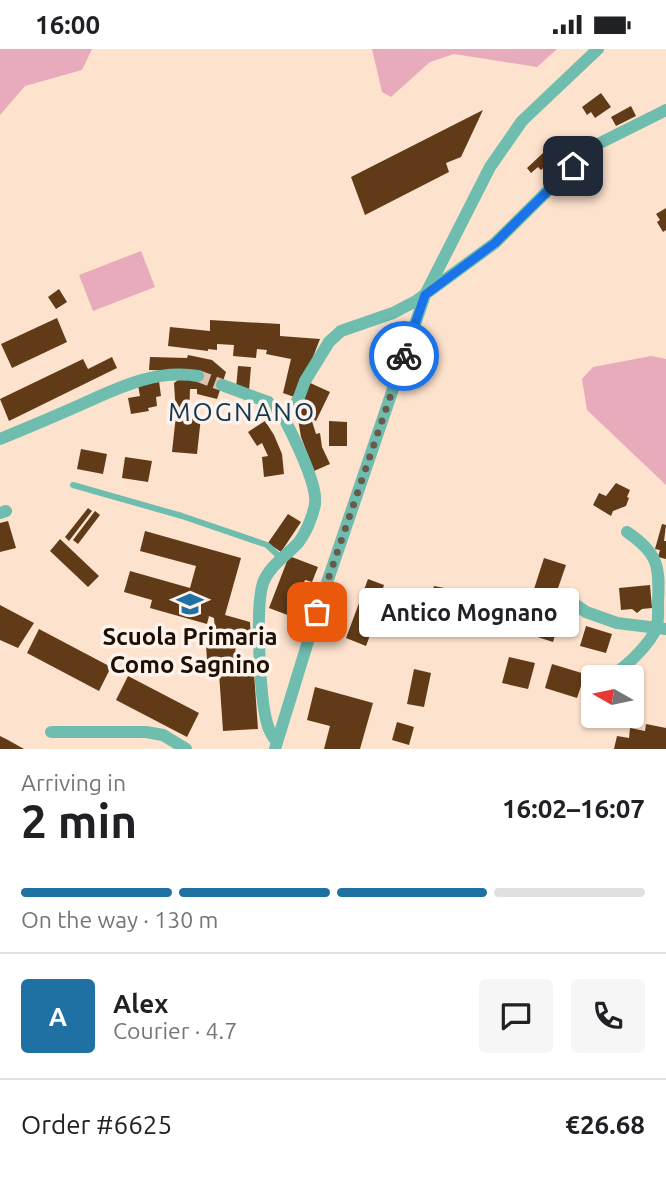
<!DOCTYPE html>
<html lang="en">
<head>
<meta charset="utf-8">
<style>
	body { margin:0; font-family:Ubuntu,sans-serif; background:#f6f6f6; color:#202124; height:100vh; display:flex; flex-direction:column; font-size:26px; white-space:nowrap }
	* { box-sizing:border-box; margin:0 }
	p { font-size:23px; color:#757577 }
	.icon { flex:none; width:38px; height:38px; fill:none; stroke:currentColor; stroke-width:2; stroke-linecap:round; stroke-linejoin:round }
	.map { position:relative; height:700px; overflow:hidden }
	.panel { display:flex; flex-direction:column; background:#fff; flex:1 }
	.panel>* { flex:none }
	.needle { width:46px; rotate:279deg }
	.tools { position:absolute; left:581px; top:616px; display:grid; gap:14px }
	.tools a { display:grid; place-items:center; width:63px; height:63px; border-radius:7px; background:#fff; box-shadow:0 2px 5px #0004; font-size:35px }
	.pin { position:absolute; display:grid; place-items:center; width:60px; height:60px; color:#fff; margin:-30px; border-radius:14px; box-shadow:0 4px 10px #0006 }
	.courier { position:absolute; display:grid; place-items:center; width:70px; height:70px; margin:-35px; border:5px solid #1a73e8; border-radius:50%; background:#fff; color:#222; box-shadow:0 2px 9px #0007 }
	.bubble { position:absolute; height:49px; border-radius:7px; background:#fff; box-shadow:0 2px 5px #0004; font-size:23px; font-weight:700; line-height:49px; text-align:center }
	.overview em { font-style:normal; font-weight:700 }
	.overview div { display:flex; flex-direction:column-reverse }
	.overview { display:flex; align-items:center; justify-content:space-between; height:119px; padding:0 21px }
	h1 { font-size:46px; font-weight:700; line-height:52px }
	.bar { display:grid; grid-template-columns:repeat(4,1fr); gap:10px 7px; align-content:center; height:84px; padding:0 21px }
	.bar i { height:9px; border-radius:5px; background:#e0e0e0 }
	.bar .active { background:#1e71a2 }
	.bar p { grid-column:span 4 }
	.line { display:flex; align-items:center; gap:18px; padding:0 21px; border-top:2px solid #e0e0e0 }
	.line div { flex:1 }
	.round { display:grid; place-items:center; flex:none; width:74px; height:74px; border-radius:7px; background:#f6f6f6 }
	.status { display:flex; justify-content:space-between; align-items:center; height:49px; padding:0 35px; background:#fff; direction:ltr }
	.status svg { height:19px; fill:currentColor }
	.map>svg:first-child { display:block }
</style>
</head>
<body>
<div class="status"><b>16:00</b><svg viewBox="0 0 49 12"><path d="M0 12V9h3v3zM5 12V6h3v6zM10 12V3h3v9zM15 12V0h3v12zM26 1h20v11H26zM47 4h2v5h-2z"/></svg></div>
<div class="map">
<svg width="666" height="700" viewBox="0 0 666 700">
	<rect width="100%" height="100%" fill="#fde2cd"/>
	<path fill="#e8abbc" d="M0,0H92L82,21L25,37L0,66Z
		M372,0H557L537,18L454,5L430,13L391,48L382,43Z
		M141,202L155,238L93,262L79,226Z
		M651,307L666,310V436L587,361L582,330L593,318Z"/>
	<path fill="#613b18" d="M601,44L611,58L595,69L591,63L587,66L582,58Z
		M631,57L636,67L616,77L611,68Z
		M483,61L461,108L446,114L449,123L365,166L351,128Z
		M558,90L566,98L541,121L538,118L531,124L527,119Z
		M666,159V181L663,183L657,173L660,171L656,165Z
		M59,240L67,253L56,260L48,248Z
		M57,269L67,293L12,319L1,295Z
		M210,271L280,275V287L320,290L297,349L283,344L291,310L266,305L267,301L257,300L256,309L233,307L234,296L217,295V301L208,300V302L168,297L170,278L210,282Z
		M188,306L212,311L226,323L217,350L197,345V340H190L189,367L201,368L197,405L172,403L176,366L174,334L184,327V322L149,321L150,308L187,309Z
		M112,308L117,319L9,372L0,350L83,310L88,320Z
		M238,317L251,318L249,341L236,340Z
		M159,332L161,347L156,348L157,357L148,359L149,362L131,365L128,349L140,347L138,336Z
		M308,333L330,343L316,372L311,369L316,385L320,384L322,398L330,415L314,422L301,388L296,358Z
		M265,372L274,386L282,405L284,425L264,428L262,408L268,407L262,394L257,397L248,383Z
		M329,372L347,373V397H329Z
		M81,400L107,405L103,425L77,420Z
		M125,408L152,412L148,433L122,429Z
		M616,434L630,441L627,448L629,449L626,457L613,462L611,467L593,456L599,444L606,447Z
		M88,459L92,462L69,492L65,488Z
		M95,462L100,466L78,495L73,491Z
		M288,465L301,473L281,503L268,494Z
		M8,472L16,499L0,503V474Z
		M662,475L666,476L664,492H666V510L658,508L660,501L655,500Z
		M145,482L241,509L225,566L250,573L251,592L235,593L236,611L253,610L258,680L223,682L219,624L208,625L205,582L215,581L214,569L209,567L207,575L150,559L152,551L124,543L130,522L190,539L196,517L140,502Z
		M60,490L99,527L88,538L50,502Z
		M289,507L318,518L312,533L305,531L296,553L303,556L298,570L269,559Z
		M544,509L566,516L555,548L534,540Z
		M368,530L384,536L381,545L385,546L366,597L346,589Z
		M650,536L652,559L642,560L637,564L632,560L621,561L619,539Z
		M434,537L450,540L441,581L426,578L429,566L417,563L420,546L431,548Z
		M525,552L562,563L553,593L516,581Z
		M0,556L34,574L18,599L0,591Z
		M586,577L612,585L606,604L580,597Z
		M39,580L111,618L99,642L27,604Z
		M509,608L535,614L528,640L502,634Z
		M552,615L585,625L577,649L545,639Z
		M414,620L431,624L424,658L407,655Z
		M128,627L199,664L187,688L116,651Z
		M315,638L373,654L360,700H324L330,677L307,671Z
		M397,673L414,678L409,696L392,691Z
		M646,675L666,679V700H614L617,687L629,689L630,679L645,682Z
		M0,687L8,691L24,700H0Z"/>
	<g fill="none" stroke-linecap="round" stroke-linejoin="round">
		<path stroke="#dcc2af" stroke-width="12" stroke-dasharray="12 6" stroke-linecap="butt" d="M198,327L222,336"/>
		<path stroke="#6ebdae" stroke-width="6" d="M73,436L182,467L267,496L281,509"/>
		<path stroke="#6ebdae" stroke-width="12" d="M222,336L268,353L284,369
			M0,390C27,379 53,368 80,356C118,339 155,320 198,327
			M0,464L6,462
			M563,547L586,563L617,574L666,580
			M611,628C627,616 647,599 656,580C659,572 658,561 658,553C660,517 658,504 627,483
			M588,636L593,635
			M51,683H146L163,686L186,700
			M277,693C272,687 269,682 267,674C260,649 255,559 263,534C269,517 286,507 298,494C306,484 313,467 315,455C318,435 293,387 284,369L298,351L305,332L329,293L341,282L393,264L416,252L495,194L592,98L666,61
			M275,700L317,563L425,246L490,118L522,72L598,0"/>
	</g>
	<g fill="none" stroke-linecap="round" stroke-linejoin="round">
		<path stroke="#6c594a" stroke-width="7" stroke-dasharray="0 12.6" d="M317,563L404,307"/>
		<path stroke="#1a73e8" stroke-width="9" d="M404,307L425,246L495,194L573,117"/>
	</g>
	<defs>
		<g id="school-bare" transform="scale(2.1)"><path d="M0-5L7-2L0 1L-7-2ZM-4 1L0 2.5L4 1V4Q0 6-4 4Z" fill="#1e71a2" stroke="#fdf3ec" stroke-width="2.5" paint-order="stroke"/></g>
	</defs>
	<g fill-rule="evenodd">
		<use href="#school-bare" x="190" y="555"/>
	</g>
	<g text-anchor="middle" stroke-width="7" stroke-linejoin="round" paint-order="stroke">
		<g font-size="24" font-weight="bold" fill="#1e0f03" stroke="#fdf3ec">
			<text x="190" y="596">Scuola Primaria<tspan x="190" dy="28">Como Sagnino</tspan></text>
		</g>
		<g font-size="26" letter-spacing="2" fill="#123850" stroke="#fdf3ec">
			<text x="242" y="372">MOGNANO</text>
		</g>
	</g>
</svg>
<div class="tools">
<a><svg class="needle" viewBox="-14 -14 28 28"><path d="M0-13l5 13h-10z" fill="#e53935"/><path d="M0 13l5-13h-10z" fill="#757577"/></svg></a>
</div>
<div class="pin" style="left:317px;top:563px;background:#ea580c"><svg class="icon" aria-label="bag" viewBox="0 0 24 24"><path d="M5 8h14l-1 12H6zM9 8a3 3 0 0 1 6 0"/></svg></div>
<div class="pin" style="left:573px;top:117px;background:#1f2937"><svg class="icon" aria-label="home" viewBox="0 0 24 24"><path d="M3 11l9-7 9 7M6 9v11h12V9"/></svg></div>
<div class="courier" style="left:404px;top:307px"><svg class="icon" aria-label="bike" viewBox="0 0 24 24"><circle cx="6" cy="16" r="4"/><circle cx="18" cy="16" r="4"/><path d="M6 16l4-8h5l3 8M10 8l3 8H6M13 5h3"/></svg></div>
<div class="bubble" style="left:359px;top:539px;width:220px">Antico Mognano</div>
</div>
<section class="panel">
<div class="overview"><div><h1>2 min</h1><p>Arriving in</p></div><em>16:02–16:07</em></div>
<div class="bar"><i class="active"></i><i class="active"></i><i class="active"></i><i></i><p>On the way · 130 m</p></div>
<div class="line" style="height:126px"><b class="round" style="background:#1e71a2;color:#fff">A</b><div><b>Alex</b><p>Courier · 4.7</p></div><a class="round"><svg class="icon" aria-label="chat" viewBox="0 0 24 24"><path d="M4 5h16v11H9l-5 4z"/></svg></a><a class="round"><svg class="icon" aria-label="phone" viewBox="0 0 24 24"><path d="M5 4h4l2 5-3 2q2 4 5 5l2-3 5 2v4C11 20 4 13 5 4z"/></svg></a></div>
<div class="line" style="height:91px"><div>Order #6625</div><b>€26.68</b></div>
</section>
</body>
</html>
